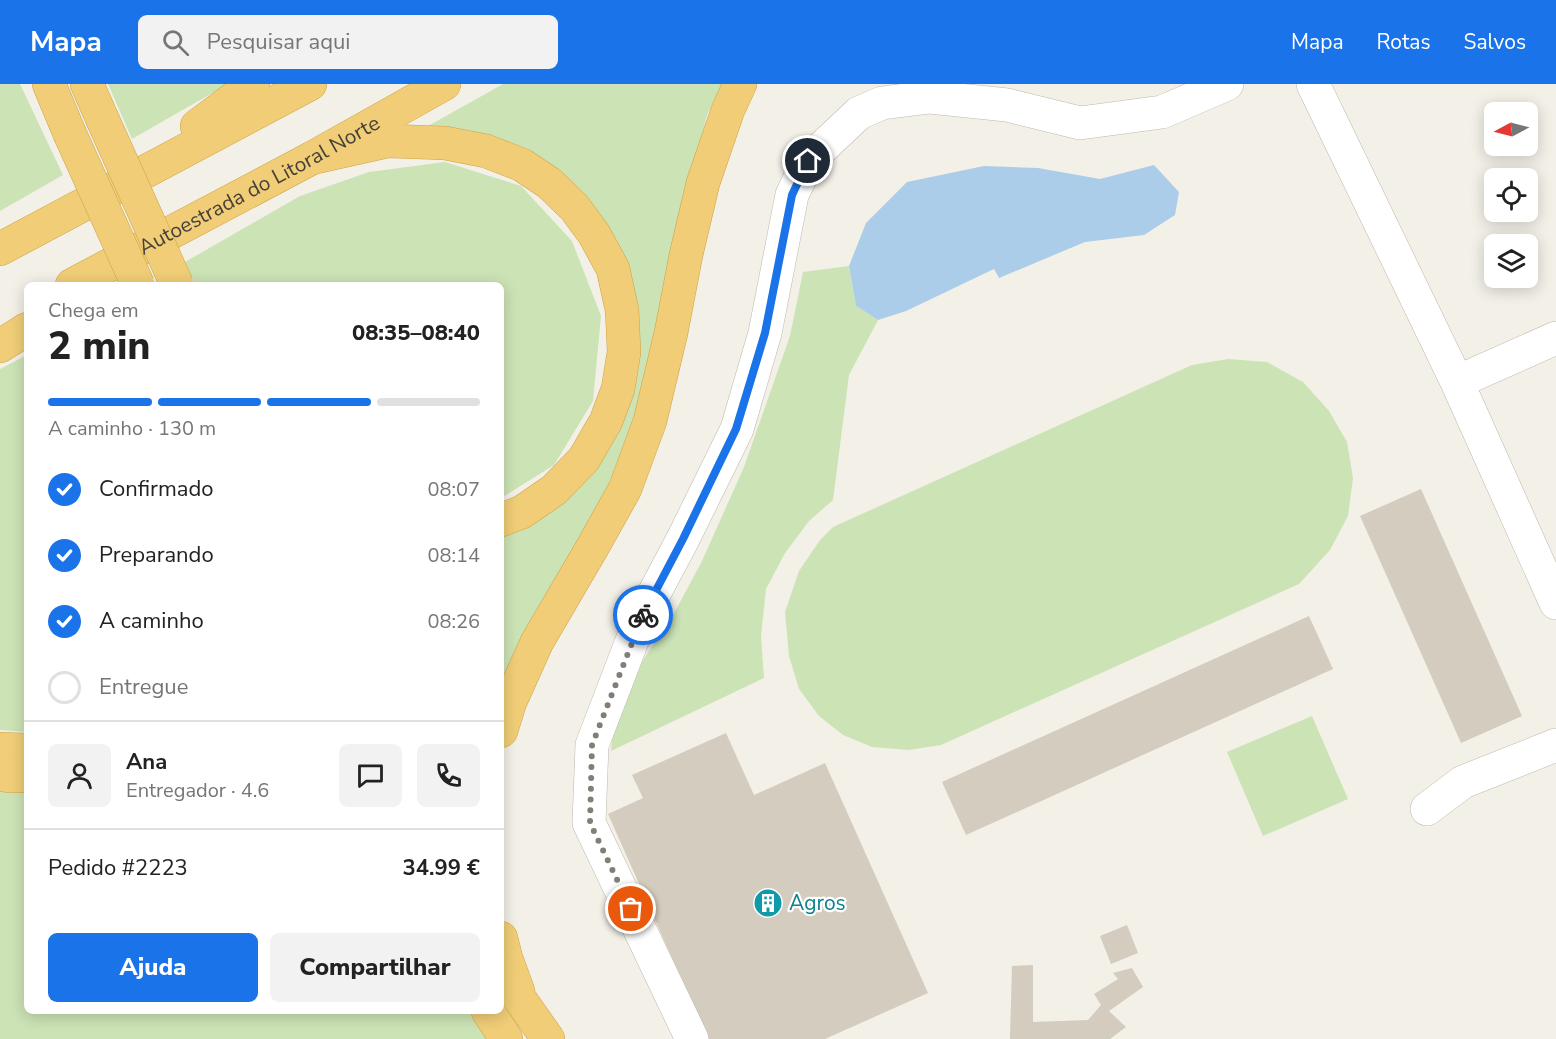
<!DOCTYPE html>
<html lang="pt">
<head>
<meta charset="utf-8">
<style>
	body { margin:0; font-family:"Nunito Sans",sans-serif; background:#f2f2f2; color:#222; height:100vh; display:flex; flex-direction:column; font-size:22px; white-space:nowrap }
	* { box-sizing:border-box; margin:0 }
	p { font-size:20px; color:#767676 }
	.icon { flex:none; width:33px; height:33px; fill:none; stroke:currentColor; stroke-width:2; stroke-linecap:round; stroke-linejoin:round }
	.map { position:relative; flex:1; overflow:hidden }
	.sheet { position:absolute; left:24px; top:198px; width:480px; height:732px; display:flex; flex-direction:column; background:#fff; border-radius:9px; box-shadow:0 3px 15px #0003 }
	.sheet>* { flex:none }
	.needle { width:39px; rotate:263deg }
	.tools { position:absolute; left:1484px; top:18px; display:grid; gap:12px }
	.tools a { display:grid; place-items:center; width:54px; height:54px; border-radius:9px; background:#fff; box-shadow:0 3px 15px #0003; font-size:30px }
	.pin { position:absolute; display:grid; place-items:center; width:51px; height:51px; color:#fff; margin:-26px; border:3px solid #fff; border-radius:50%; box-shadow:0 2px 6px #0007 }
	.courier { position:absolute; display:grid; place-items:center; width:60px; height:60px; margin:-30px; border:4px solid #1a73e8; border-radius:50%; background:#fff; color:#222; box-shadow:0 2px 8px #0007 }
	.summary em { font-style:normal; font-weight:800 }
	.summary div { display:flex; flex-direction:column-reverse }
	.summary { display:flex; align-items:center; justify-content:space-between; height:102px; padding:0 24px }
	h1 { font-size:39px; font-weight:800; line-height:45px }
	.bar { display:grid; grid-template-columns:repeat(4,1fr); gap:9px 6px; align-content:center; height:72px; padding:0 24px }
	.bar i { height:8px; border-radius:4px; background:#e0e0e0 }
	.bar .on { background:#1a73e8 }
	.bar p { grid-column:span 4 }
	.line { display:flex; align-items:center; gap:15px; padding:0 24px; border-top:2px solid #e0e0e0 }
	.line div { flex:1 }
	.round { display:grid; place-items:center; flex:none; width:63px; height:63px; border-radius:9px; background:#f2f2f2 }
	ol { padding:0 24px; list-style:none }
	li { display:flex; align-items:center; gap:18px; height:66px }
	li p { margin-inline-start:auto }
	li .icon { padding:6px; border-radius:50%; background:#1a73e8; color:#fff; stroke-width:4 }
	li:last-child { color:#767676 }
	li i { width:33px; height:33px; border:3px solid #e0e0e0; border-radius:50% }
	.button { display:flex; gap:12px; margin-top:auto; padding:12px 24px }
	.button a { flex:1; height:69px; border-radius:9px; background:#1a73e8; color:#fff; font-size:24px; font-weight:800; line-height:69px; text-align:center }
	.button a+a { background:#f2f2f2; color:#222 }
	header { display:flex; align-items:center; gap:36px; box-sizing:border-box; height:84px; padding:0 30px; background:#1a73e8; color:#fff }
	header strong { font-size:28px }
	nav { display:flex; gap:33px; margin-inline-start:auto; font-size:21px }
	.search { width:420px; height:54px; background:#f2f2f2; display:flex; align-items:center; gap:15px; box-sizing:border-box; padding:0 21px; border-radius:9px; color:#767676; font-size:22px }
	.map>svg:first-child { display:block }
</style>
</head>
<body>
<header>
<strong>Mapa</strong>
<div class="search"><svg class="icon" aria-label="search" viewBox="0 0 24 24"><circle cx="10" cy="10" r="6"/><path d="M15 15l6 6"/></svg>Pesquisar aqui</div>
<nav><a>Mapa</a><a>Rotas</a><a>Salvos</a></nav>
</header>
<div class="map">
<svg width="1556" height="955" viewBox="0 0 1556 955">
	<rect width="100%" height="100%" fill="#f3f0e8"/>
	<path fill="#cce3b5" d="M0,0H20L63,91L0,127Z
		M108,0H228L132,55Z
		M503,0H722L707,31L678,146L651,294L622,379L573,475L507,584L501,604V452L602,371L613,162L477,51L428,42Z
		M445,78L521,102L572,157L601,232L593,317L554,381L501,414V201H195L185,178L300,112L369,88Z
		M849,182L856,222L878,236L849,291L833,416L809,437L785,469L766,505L761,552L764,594L611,667L614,633L636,586L671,535L702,477L744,383L790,252L803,188Z
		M27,271V648L0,646V285Z
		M1228,275L1267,278L1303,298L1329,327L1347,358L1353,394L1348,432L1330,466L1299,500L941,661L909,666L872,663L843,651L819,632L799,605L789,572L785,528L799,487L820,456L833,443L1192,281Z
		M1312,632L1348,715L1263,752L1227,668Z
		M0,705L27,707V927H471L490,955H0Z"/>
	<path fill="#abcde9" d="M1154,81L1179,108L1175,131L1144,151L1085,158L999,194L994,185L906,227L878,236L856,222L849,182L866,139L907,98L984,82L1038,84L1100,95Z"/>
	<path fill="#d3ccbf" d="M1421,405L1522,632L1461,659L1360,432Z
		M1309,532L1333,585L966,751L942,698Z
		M726,649L754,711L825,679L928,909L825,955H708L608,730L643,714L632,691Z
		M1127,841L1138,869L1111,880L1100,852Z
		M1033,881V938L1088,936L1101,921L1094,910L1118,895L1113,889L1132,884L1143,903L1109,927L1126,943L1110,955H1010L1012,882Z"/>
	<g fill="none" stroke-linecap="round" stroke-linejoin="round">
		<g stroke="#bdb8ac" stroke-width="34">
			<path id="minor" d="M1313,0L1457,298L1556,519
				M1457,298L1556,254
				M1427,725L1463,698L1556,661
				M692,955L589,739L592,661L640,536L683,455L737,345L765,249L792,111L808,77L859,29L882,19L930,13L1007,21L1080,39L1162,28L1227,0"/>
		</g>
		<g stroke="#cea347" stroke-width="34">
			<g id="highway">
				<path d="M49,0L69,48"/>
				<path d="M87,0L101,32"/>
				<path d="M197,42L253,0"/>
				<path d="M312,74L388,57L445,59L486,67L522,81L549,99L574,123L594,150L613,185L622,226L624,268L618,305L606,337L584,375L554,406L522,428L501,436"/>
				<path d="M0,165L310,0"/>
				<path id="s1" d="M72,201L312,74L444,0"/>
				<path d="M0,262L27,245"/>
				<path d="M501,647L510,618L537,558L592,464L625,405L650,337L671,249L686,171L703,99L728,26L740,0"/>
				<path d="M0,665L27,666"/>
				<path d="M0,690L9,692H27"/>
				<path d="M501,854L506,874L518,907"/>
				<path d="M501,888L548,955"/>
				<path d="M488,927L506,955"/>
			</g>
		</g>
		<use href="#minor" stroke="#fff" stroke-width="33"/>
		<use href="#highway" stroke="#f0cd76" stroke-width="33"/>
		<g stroke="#cea347" stroke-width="34" stroke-linecap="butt">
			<path id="highway-bridge" d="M101,32L177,201
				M69,48L138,201"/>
		</g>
		<use href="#highway-bridge" stroke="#f0cd76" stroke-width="33"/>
	</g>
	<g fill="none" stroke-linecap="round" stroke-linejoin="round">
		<path stroke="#827e76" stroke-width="6" stroke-dasharray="0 10.8" d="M631,825L590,739L592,661L643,531"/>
		<path stroke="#1a73e8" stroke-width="8" d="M643,531L683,455L736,345L765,249L792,111L808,77"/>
	</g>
	<defs>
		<g id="building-disc" transform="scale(1.5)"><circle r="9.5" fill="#0f9aa8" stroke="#fff"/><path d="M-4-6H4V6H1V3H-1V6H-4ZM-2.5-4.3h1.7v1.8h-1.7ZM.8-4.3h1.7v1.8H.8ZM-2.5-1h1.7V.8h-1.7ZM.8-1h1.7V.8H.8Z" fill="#fff"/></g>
	</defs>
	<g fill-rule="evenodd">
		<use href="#building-disc" x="768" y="819"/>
	</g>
	<g text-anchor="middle" stroke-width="4.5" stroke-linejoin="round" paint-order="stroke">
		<g font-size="21" fill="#454138" stroke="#fff">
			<text dy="7" stroke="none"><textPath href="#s1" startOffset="212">Autoestrada do Litoral Norte</textPath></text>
		</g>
		<g font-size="21" fill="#0d838f" stroke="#fff" text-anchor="start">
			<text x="789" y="826">Agros</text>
		</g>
	</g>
</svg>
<div class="tools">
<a><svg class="needle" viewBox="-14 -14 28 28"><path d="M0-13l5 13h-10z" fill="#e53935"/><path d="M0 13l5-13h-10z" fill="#767676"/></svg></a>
<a><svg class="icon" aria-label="locate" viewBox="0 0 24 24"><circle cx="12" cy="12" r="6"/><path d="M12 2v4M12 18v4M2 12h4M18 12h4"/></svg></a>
<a><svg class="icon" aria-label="layers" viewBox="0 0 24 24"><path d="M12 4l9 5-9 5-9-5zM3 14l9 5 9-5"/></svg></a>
</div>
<div class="pin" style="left:631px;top:825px;background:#ea580c"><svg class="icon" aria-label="bag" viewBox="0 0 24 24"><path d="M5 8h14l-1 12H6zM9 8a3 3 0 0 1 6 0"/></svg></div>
<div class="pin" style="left:808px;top:77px;background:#1f2937"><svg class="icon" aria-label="home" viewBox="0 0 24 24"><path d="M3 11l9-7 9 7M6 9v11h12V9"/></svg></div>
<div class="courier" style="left:643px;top:531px"><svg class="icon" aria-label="bike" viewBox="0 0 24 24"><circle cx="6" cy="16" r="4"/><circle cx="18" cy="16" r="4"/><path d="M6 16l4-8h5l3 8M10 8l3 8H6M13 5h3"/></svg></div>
<section class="sheet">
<div class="summary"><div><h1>2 min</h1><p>Chega em</p></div><em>08:35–08:40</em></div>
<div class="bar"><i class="on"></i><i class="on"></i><i class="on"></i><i></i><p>A caminho · 130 m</p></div>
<ol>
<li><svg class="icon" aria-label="check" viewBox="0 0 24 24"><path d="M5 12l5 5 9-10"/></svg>Confirmado<p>08:07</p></li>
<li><svg class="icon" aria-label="check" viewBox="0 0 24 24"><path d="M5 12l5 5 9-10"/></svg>Preparando<p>08:14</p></li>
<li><svg class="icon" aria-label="check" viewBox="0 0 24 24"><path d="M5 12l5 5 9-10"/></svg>A caminho<p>08:26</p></li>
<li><i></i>Entregue</li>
</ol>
<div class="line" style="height:108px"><a class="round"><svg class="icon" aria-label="person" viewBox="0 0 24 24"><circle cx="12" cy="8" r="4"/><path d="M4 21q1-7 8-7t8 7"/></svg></a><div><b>Ana</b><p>Entregador · 4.6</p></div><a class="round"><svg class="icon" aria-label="chat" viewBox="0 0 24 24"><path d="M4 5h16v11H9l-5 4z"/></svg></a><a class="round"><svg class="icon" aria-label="phone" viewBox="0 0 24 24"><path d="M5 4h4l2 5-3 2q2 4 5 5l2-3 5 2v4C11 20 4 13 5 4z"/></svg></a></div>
<div class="line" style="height:78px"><div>Pedido #2223</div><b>34.99 €</b></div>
<div class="button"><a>Ajuda</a><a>Compartilhar</a></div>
</section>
</div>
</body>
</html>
